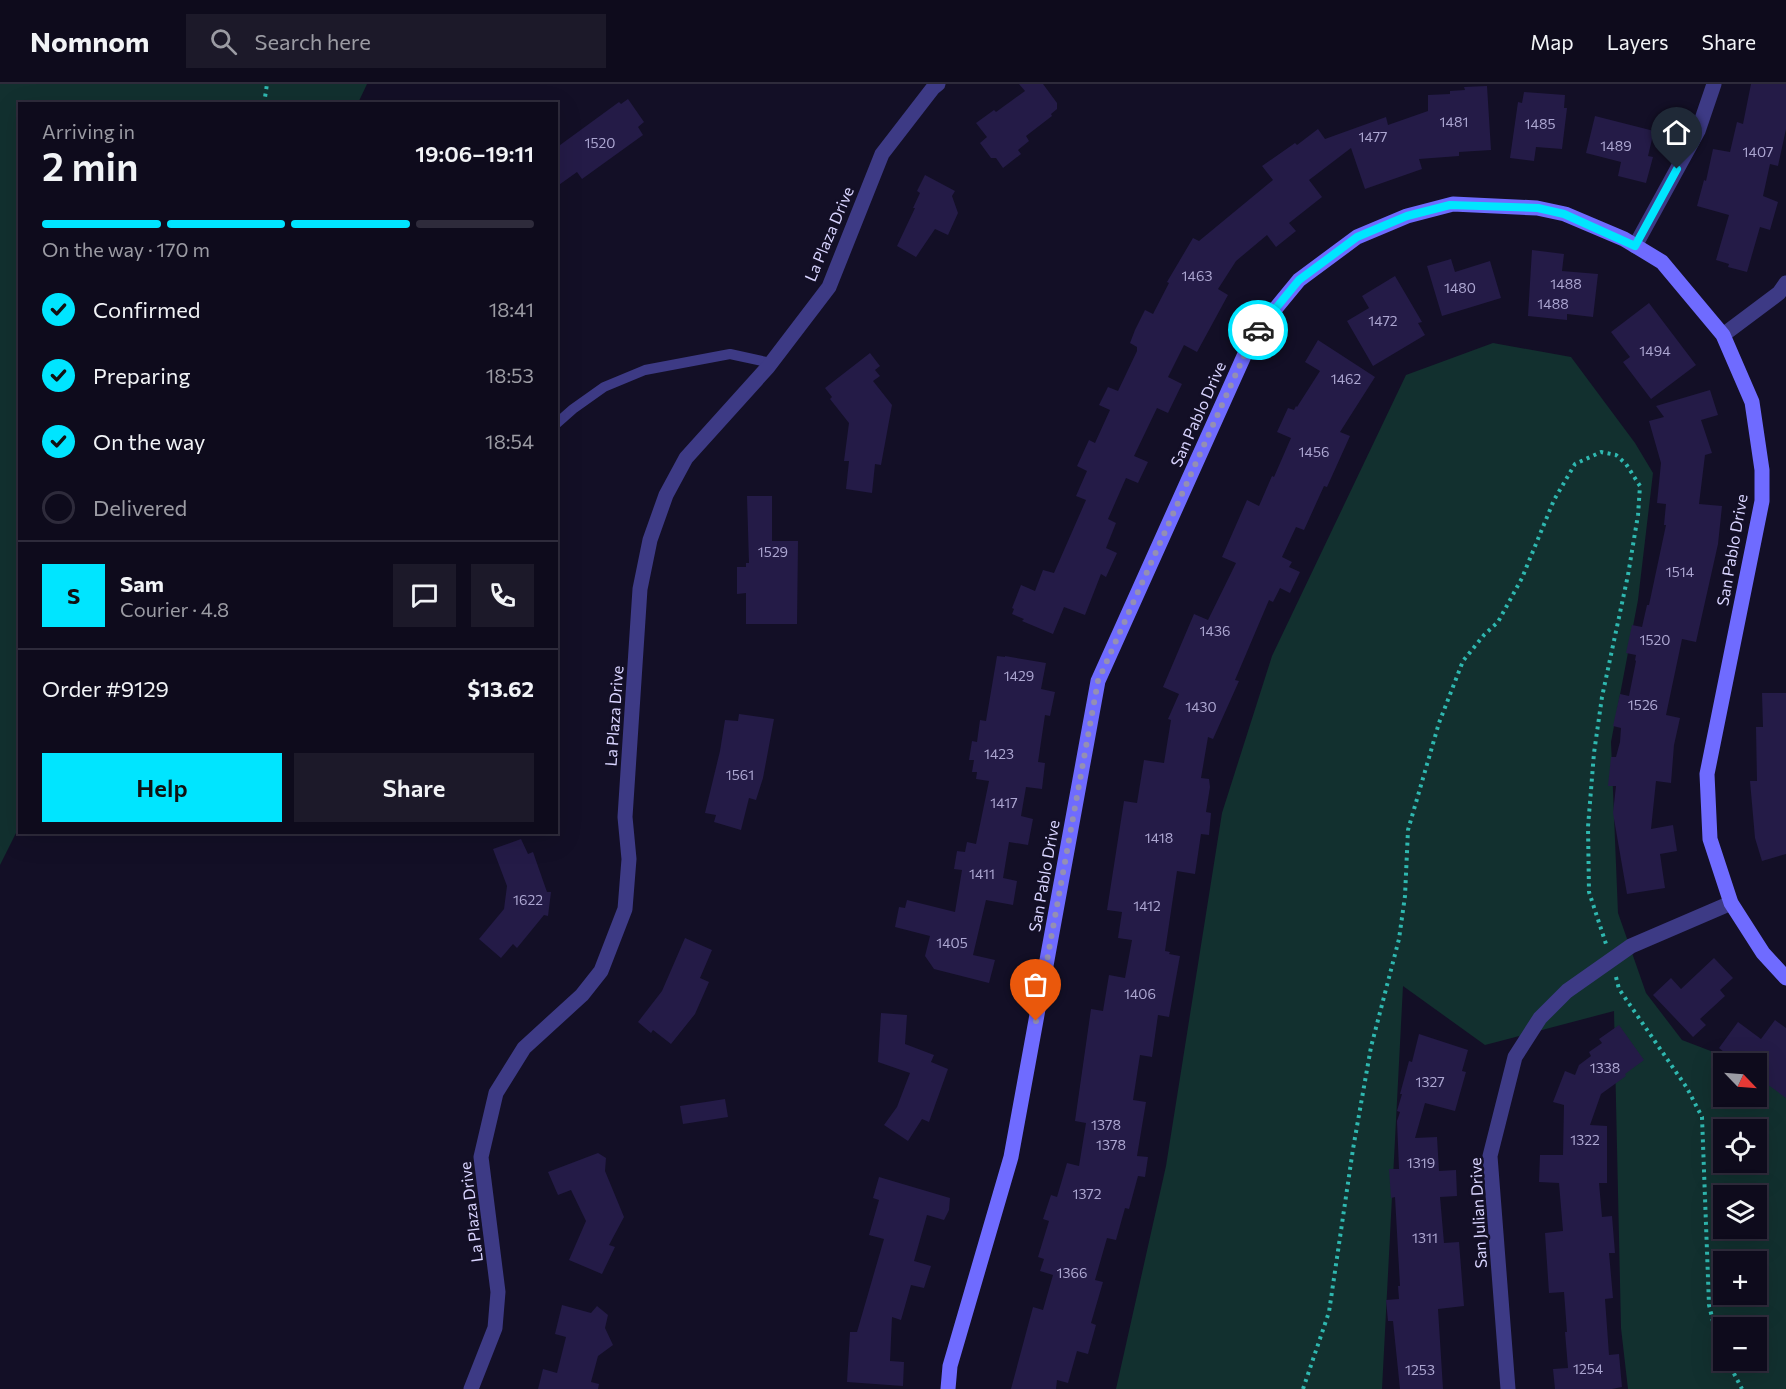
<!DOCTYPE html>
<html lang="en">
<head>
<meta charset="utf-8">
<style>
	body { margin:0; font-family:Commissioner,sans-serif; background:#1c1929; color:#f1f3f6; height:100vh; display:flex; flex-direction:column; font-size:22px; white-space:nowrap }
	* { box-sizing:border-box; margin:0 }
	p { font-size:20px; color:#9b9ba3 }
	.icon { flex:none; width:33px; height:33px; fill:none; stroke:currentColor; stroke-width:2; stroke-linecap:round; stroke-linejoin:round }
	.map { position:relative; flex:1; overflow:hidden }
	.side { position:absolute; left:18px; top:18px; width:540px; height:732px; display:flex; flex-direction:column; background:#0e0b1c; border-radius:0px; box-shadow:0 6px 24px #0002,0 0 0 2px #2e2b3b }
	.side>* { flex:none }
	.needle { width:39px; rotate:115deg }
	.fabs { position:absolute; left:1713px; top:969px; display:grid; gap:12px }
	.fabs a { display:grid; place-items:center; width:54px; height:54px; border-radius:0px; background:#0e0b1c; box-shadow:0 6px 24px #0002,0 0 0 2px #2e2b3b; font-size:30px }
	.pin { position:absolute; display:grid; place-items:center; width:51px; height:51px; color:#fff; margin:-62px -26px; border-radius:50% 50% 50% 0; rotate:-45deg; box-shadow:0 0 6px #0007 }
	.pin .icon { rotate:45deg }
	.courier { position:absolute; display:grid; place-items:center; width:60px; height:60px; margin:-30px; border:4px solid #00e5ff; border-radius:50%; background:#fff; color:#222; box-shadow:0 2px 8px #0007 }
	.summary em { font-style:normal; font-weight:600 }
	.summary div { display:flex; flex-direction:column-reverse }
	.summary { display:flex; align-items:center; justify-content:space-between; height:102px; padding:0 24px }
	h1 { font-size:39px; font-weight:600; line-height:45px }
	.bar { display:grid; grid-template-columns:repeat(4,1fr); gap:9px 6px; align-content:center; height:72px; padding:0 24px }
	.bar i { height:8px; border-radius:4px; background:#2e2b3b }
	.bar .on { background:#00e5ff }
	.bar p { grid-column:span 4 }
	.line { display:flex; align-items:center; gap:15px; padding:0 24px; border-top:2px solid #2e2b3b }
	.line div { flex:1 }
	.round { display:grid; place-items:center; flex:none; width:63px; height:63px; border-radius:0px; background:#1c1929 }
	ol { padding:0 24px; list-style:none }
	li { display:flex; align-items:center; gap:18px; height:66px }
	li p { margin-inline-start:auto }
	li .icon { padding:6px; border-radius:50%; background:#00e5ff; color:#111; stroke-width:4 }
	li:last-child { color:#9b9ba3 }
	li i { width:33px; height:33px; border:3px solid #2e2b3b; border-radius:50% }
	.primary-button { display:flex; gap:12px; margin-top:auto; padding:12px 24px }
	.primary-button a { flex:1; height:69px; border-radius:0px; background:#00e5ff; color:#111; font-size:24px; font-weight:600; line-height:69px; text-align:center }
	.primary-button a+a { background:#1c1929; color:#f1f3f6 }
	header { display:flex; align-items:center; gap:36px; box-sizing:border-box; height:84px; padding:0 30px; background:#0e0b1c; border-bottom:2px solid #2e2b3b }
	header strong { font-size:28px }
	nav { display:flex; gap:33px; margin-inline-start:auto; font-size:21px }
	.search { width:420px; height:54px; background:#1c1929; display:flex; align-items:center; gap:15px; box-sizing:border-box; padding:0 21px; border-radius:0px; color:#9b9ba3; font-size:22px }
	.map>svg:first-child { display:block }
</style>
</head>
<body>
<header>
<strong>Nomnom</strong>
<div class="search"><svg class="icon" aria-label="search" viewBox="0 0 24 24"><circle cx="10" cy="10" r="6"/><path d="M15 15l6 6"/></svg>Search here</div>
<nav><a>Map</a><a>Layers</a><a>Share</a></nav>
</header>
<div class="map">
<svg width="1786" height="1305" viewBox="0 0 1786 1305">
	<rect width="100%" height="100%" fill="#130f26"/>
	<path fill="#12302f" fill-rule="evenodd" d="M0,0H367L358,19L20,20V741L0,781Z
		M1493,259L1571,273L1635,359L1653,389L1638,516L1611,658L1618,829L1646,909L1682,956L1742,979L1724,980V1012H1756L1757,985L1786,1003V1305H1628L1621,1244L1614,927L1485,961L1403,902L1382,1305H1116L1166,1082L1222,729L1272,572L1406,291ZM1724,1046H1756V1078H1724ZM1724,1112H1756V1144H1724ZM1724,1178H1756V1210H1724ZM1724,1244H1756V1276H1724Z"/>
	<path fill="#241b47" d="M1019,0H1043L1057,19V25L1051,30L1052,32L1026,52L1029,57L1018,66L1021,70L1003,84L996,74H991L980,59L987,53L976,39L994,26L996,28L1025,7Z
		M1751,0H1786V45L1778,82L1770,80L1763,112L1778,118L1770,146L1760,143L1747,188L1728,183L1729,180L1716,176L1729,131L1697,122L1704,96L1706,97L1713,65L1730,68L1737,38L1743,40Z
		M1487,2L1491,66L1459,68V72L1419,75L1422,85L1365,105L1351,64L1309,96L1322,113L1289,139L1296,147L1276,163L1267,151L1236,177L1218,205L1228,211L1197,268L1184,261L1168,293L1182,300L1168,329L1157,324L1134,372L1148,378L1138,399L1126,394L1108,435L1116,439L1106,464L1117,469L1106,493L1101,490L1085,531L1064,523L1053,550L1022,537L1024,535L1012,530L1014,525L1012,524L1021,501L1035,507L1043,486L1054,489L1086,416L1076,412L1087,387L1077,382L1089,356L1095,359L1110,326L1099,321L1108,303L1118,307L1137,267V263L1130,259L1135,246L1145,226L1153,230L1169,199L1167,198L1193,154L1199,157L1273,96L1262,82L1295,59L1297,61L1318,45L1325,55L1386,33L1388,41L1428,27V11L1450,10V7L1465,6L1464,3Z
		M1524,8L1565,11L1564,24H1567L1562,65L1536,63L1534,77L1510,74L1518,18L1522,19Z
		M628,15L644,38L638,43L643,51L582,95L577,88L556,103V64L619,18L621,20Z
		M1595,32L1654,47L1648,72L1653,73L1646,99L1618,92L1621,78L1586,69Z
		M925,91L955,107L952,112L958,129L948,151L935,145L916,173L897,162L915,124H913L920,109L917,107Z
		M1532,166L1564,170L1562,187L1598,190L1593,233L1567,230V236L1528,232Z
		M1451,175L1455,188L1490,177L1501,214L1442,232L1427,182Z
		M1395,192L1422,238L1418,239L1425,251L1373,282L1347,237L1369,224L1362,212Z
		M1649,219L1696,281L1651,315L1623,278L1630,273L1611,248Z
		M1318,256L1375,293L1340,348L1350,352L1327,403L1324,402L1304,446L1296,443L1282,473L1292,478L1289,483L1300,488L1290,509L1280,504L1273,518L1269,516L1235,596L1239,597L1213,655L1208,653L1201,694L1209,695L1210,703L1206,728L1211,729L1209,751L1201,750L1195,790L1177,787L1165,867L1170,868L1169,870L1180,872L1169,933L1158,931L1152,973L1140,971L1133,1016L1146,1018L1137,1072L1148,1073L1145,1093L1138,1092L1129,1125L1125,1124L1116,1156L1107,1154L1095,1196L1103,1198L1091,1239L1096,1241L1088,1270L1077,1267L1068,1299L1057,1296L1056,1305H1011L1033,1223L1043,1226L1053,1191L1040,1187L1044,1175L1038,1173L1049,1137L1043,1135L1051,1111L1057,1113L1067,1079L1079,1082L1086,1039L1075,1037L1091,925L1103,927L1109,891L1125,894L1132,856L1118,854L1122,828L1107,826L1124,717L1137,719L1144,676L1164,679L1171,636L1168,635L1179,610L1163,603L1194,530L1208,536L1236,479L1222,473L1247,416L1259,422L1272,392L1274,393L1291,354L1277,348L1288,324L1294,326L1296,322L1297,323L1320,287L1305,278Z
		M870,269L880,282L875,286L880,292L873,297L892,321L881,381L875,380L872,409L846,405L849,377H844L849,339L830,315L832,313L825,304Z
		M1710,306L1718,331L1701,336L1712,369L1705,371L1699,420L1722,422L1718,460L1696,558L1682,555L1666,631L1680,634L1674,661L1671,699L1656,697L1651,745L1673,741L1677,767L1660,770L1665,804L1627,810L1613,729L1616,702H1608L1611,673H1616L1620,658L1621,644L1613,642L1620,610L1629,612L1636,577L1635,576L1636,571L1626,569L1632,541L1642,543L1647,521H1649L1666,441H1664L1666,420L1657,419L1661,379L1649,337L1664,333L1656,322Z
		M747,412H772V457H798L797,540H746V509L737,510V483H746V479H749Z
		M997,572L1005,573V572L1046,579L1041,605L1055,608L1050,632L1045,631L1038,678L1045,679L1042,705L1026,703L1021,732L1033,735L1028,761L1009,758L1003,794L1017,797L1013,821L986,816L973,871L995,876L989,899L934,885L925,872L930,852L895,843L899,823L905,824L907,816L955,828L962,786L954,785L957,767L965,768L967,758L976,760L989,697L976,695L977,688H972L974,676H969L972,657L977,658L980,636L986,637Z
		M1762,609H1786V770L1762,777L1755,754L1750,697H1757L1756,643H1763Z
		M739,630L774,635L763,694L756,716L749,714L741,746L714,738L716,731L705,729L720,667L725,636L738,637Z
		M521,755L528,770L533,768L547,808H551L548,832L544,831L517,864L513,860L501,874L479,855L504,825L507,802L493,765Z
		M685,854L712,866L700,894L709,898L695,930L671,960L653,946L651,949L638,938L662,907Z
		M1714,874L1733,894L1720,906L1725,912L1700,935L1706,941L1693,953L1653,911L1671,894L1681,905Z
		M881,929L907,931L905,960L934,971L931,978L948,985L929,1038L922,1035L908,1057L884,1041L897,1023L910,989L878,978Z
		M1775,936L1786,944V1014L1756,992V980H1739L1719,964L1738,938L1761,955Z
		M1619,941L1644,976L1625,990L1626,992L1601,1010L1590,1041L1607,1042V1099H1599L1602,1133L1612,1132L1615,1169H1609L1613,1214L1605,1215L1609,1271L1619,1270L1622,1303L1612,1305H1555L1553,1285L1568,1284L1565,1248H1567L1564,1208L1549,1209L1545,1149L1563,1147L1559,1099L1539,1098L1540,1071H1563L1564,1021L1553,1018L1565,987L1575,991L1579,981L1591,972L1589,968L1602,959L1599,955Z
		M1419,950L1468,966L1462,987L1466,988L1455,1027L1425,1019L1415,1054L1437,1053L1439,1087L1456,1086L1457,1112L1440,1113L1444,1159L1459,1158L1464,1222L1438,1225L1443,1305H1400L1393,1237H1388L1386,1216L1399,1215L1398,1202H1400L1395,1113L1391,1114L1389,1085H1399L1397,1037L1400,1028L1397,1027L1402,1010H1400L1409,977L1412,978Z
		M725,1015L728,1033L683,1040L680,1022Z
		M598,1069L606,1074L605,1087L624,1133L609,1161L615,1163L602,1190L569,1176L586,1137L571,1106L558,1111L548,1088Z
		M879,1093L950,1114L949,1126L944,1136L927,1131L914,1177L931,1182L924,1204L911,1201L901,1236L892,1233L890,1277L904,1278L903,1302L847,1298L850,1248H857L884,1155L869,1151L879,1116L873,1114Z
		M562,1221L591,1229L597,1222L608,1231L605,1244L613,1261L598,1272L591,1298L599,1300L598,1305H538L543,1285L557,1289L566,1253L555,1250Z"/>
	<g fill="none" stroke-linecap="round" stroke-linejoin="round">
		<path stroke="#2fb8b0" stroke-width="4" stroke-dasharray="3 4.5" stroke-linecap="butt" d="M264,20L267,0
			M1616,893L1619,905L1687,1004L1702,1033L1709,1221L1719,1262L1724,1270
			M1727,1276L1742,1305
			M1303,1305L1329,1228L1353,1065L1371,963L1399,855L1405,812L1408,746L1439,639L1463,577L1484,551L1498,538L1522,494L1554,416L1575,380L1601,368L1616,371L1626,380L1640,402L1638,431L1628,491L1602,613L1594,669L1588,743L1589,808L1606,860"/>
		<path stroke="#3d3a85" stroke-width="10" d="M556,340L573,325L604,303L645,286L730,270L771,279"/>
		<path stroke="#3d3a85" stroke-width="15" d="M1635,162L1698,47L1714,0
			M1723,251L1779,209L1786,199
			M471,1305L495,1244L498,1208L481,1073L496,1009L524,964L582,911L601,887L625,825L629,775L625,733L640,505L650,456L666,411L686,374L768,283L829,203L882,70L933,4L938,0
			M1508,1305L1490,1072L1515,973L1540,934L1567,907L1631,862L1731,819"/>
		<path stroke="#6f6bff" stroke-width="15" d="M948,1305L950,1282L1011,1073L1098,597L1253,252L1299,196L1357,153L1407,132L1453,120L1537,124L1565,130L1624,155L1662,178L1723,251L1752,318L1762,386V417L1707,690L1710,755L1731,819L1763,869L1786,894"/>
	</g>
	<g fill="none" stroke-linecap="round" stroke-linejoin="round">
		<path stroke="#948fb3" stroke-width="6" stroke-dasharray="0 10.8" d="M1036,937L1098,597L1253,252L1258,246"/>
		<path stroke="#00e5ff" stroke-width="8" d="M1258,246L1299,196L1357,153L1407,132L1450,121L1538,124L1564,130L1635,162L1677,85"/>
	</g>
	<g text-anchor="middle" stroke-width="5" stroke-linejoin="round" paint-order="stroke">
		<g font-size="14" fill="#aca6d1">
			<text x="1454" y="43">1481</text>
			<text x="1540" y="45">1485</text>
			<text x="1373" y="58">1477</text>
			<text x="600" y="64">1520</text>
			<text x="1616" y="67">1489</text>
			<text x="1758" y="73">1407</text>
			<text x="1197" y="197">1463</text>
			<text x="1566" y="205">1488</text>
			<text x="1460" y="209">1480</text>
			<text x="1553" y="225">1488</text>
			<text x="1383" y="242">1472</text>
			<text x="1655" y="272">1494</text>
			<text x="1346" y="300">1462</text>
			<text x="1314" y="373">1456</text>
			<text x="773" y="473">1529</text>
			<text x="1680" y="493">1514</text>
			<text x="1215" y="552">1436</text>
			<text x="1655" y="561">1520</text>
			<text x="1019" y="597">1429</text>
			<text x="1643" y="626">1526</text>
			<text x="1201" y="628">1430</text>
			<text x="999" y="675">1423</text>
			<text x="740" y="696">1561</text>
			<text x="1004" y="724">1417</text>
			<text x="1159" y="759">1418</text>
			<text x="982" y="795">1411</text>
			<text x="528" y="821">1622</text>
			<text x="1147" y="827">1412</text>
			<text x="952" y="864">1405</text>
			<text x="1140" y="915">1406</text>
			<text x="1605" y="989">1338</text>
			<text x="1430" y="1003">1327</text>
			<text x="1106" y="1046">1378</text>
			<text x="1585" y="1061">1322</text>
			<text x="1111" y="1066">1378</text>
			<text x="1421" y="1084">1319</text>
			<text x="1087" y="1115">1372</text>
			<text x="1425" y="1159">1311</text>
			<text x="1072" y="1194">1366</text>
			<text x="1588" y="1290">1254</text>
			<text x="1420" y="1291">1253</text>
		</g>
		<g font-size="16" fill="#d9d4ff" stroke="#130f26">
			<text transform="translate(829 150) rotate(-67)" y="6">La Plaza Drive</text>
			<text transform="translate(1198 330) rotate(-66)" y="6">San Pablo Drive</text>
			<text transform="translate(1732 466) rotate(-80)" y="6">San Pablo Drive</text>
			<text transform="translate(614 632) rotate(-86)" y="6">La Plaza Drive</text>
			<text transform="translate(1044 792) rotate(-80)" y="6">San Pablo Drive</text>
			<text transform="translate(471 1128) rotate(-97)" y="6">La Plaza Drive</text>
			<text transform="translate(1478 1129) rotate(-93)" y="6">San Julian Drive</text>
		</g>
	</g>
</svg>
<div class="fabs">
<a><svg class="needle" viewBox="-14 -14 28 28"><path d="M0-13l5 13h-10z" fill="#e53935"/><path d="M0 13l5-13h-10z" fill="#9b9ba3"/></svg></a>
<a><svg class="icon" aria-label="locate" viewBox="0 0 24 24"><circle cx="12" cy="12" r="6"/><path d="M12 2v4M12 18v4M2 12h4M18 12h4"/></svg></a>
<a><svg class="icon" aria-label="layers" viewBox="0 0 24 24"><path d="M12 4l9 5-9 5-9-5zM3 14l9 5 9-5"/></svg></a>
<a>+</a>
<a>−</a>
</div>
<div class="pin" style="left:1036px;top:937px;background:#ea580c"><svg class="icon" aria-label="bag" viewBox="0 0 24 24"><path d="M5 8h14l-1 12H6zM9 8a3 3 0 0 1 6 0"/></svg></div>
<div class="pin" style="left:1677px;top:85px;background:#1f2937"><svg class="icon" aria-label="home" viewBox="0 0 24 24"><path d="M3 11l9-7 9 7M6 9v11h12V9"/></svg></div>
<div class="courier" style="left:1258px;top:246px"><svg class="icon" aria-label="car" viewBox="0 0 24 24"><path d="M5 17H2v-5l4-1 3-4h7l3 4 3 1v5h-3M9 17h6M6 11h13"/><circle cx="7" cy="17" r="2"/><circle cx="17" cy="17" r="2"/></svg></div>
<section class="side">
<div class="summary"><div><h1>2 min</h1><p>Arriving in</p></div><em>19:06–19:11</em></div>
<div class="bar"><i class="on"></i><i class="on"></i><i class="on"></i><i></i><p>On the way · 170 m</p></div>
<ol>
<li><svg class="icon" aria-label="check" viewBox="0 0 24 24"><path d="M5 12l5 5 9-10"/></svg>Confirmed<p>18:41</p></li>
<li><svg class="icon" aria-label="check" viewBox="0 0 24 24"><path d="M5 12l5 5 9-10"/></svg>Preparing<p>18:53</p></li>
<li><svg class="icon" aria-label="check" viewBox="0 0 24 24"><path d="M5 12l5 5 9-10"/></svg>On the way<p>18:54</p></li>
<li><i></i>Delivered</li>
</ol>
<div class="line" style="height:108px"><b class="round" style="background:#00e5ff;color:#111">S</b><div><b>Sam</b><p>Courier · 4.8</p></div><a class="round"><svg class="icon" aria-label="chat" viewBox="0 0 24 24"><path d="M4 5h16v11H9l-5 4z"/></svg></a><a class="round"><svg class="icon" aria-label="phone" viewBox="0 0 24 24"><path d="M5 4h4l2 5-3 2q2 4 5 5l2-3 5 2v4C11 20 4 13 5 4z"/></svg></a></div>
<div class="line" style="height:78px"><div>Order #9129</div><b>$13.62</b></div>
<div class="primary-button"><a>Help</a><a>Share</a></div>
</section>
</div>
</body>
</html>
